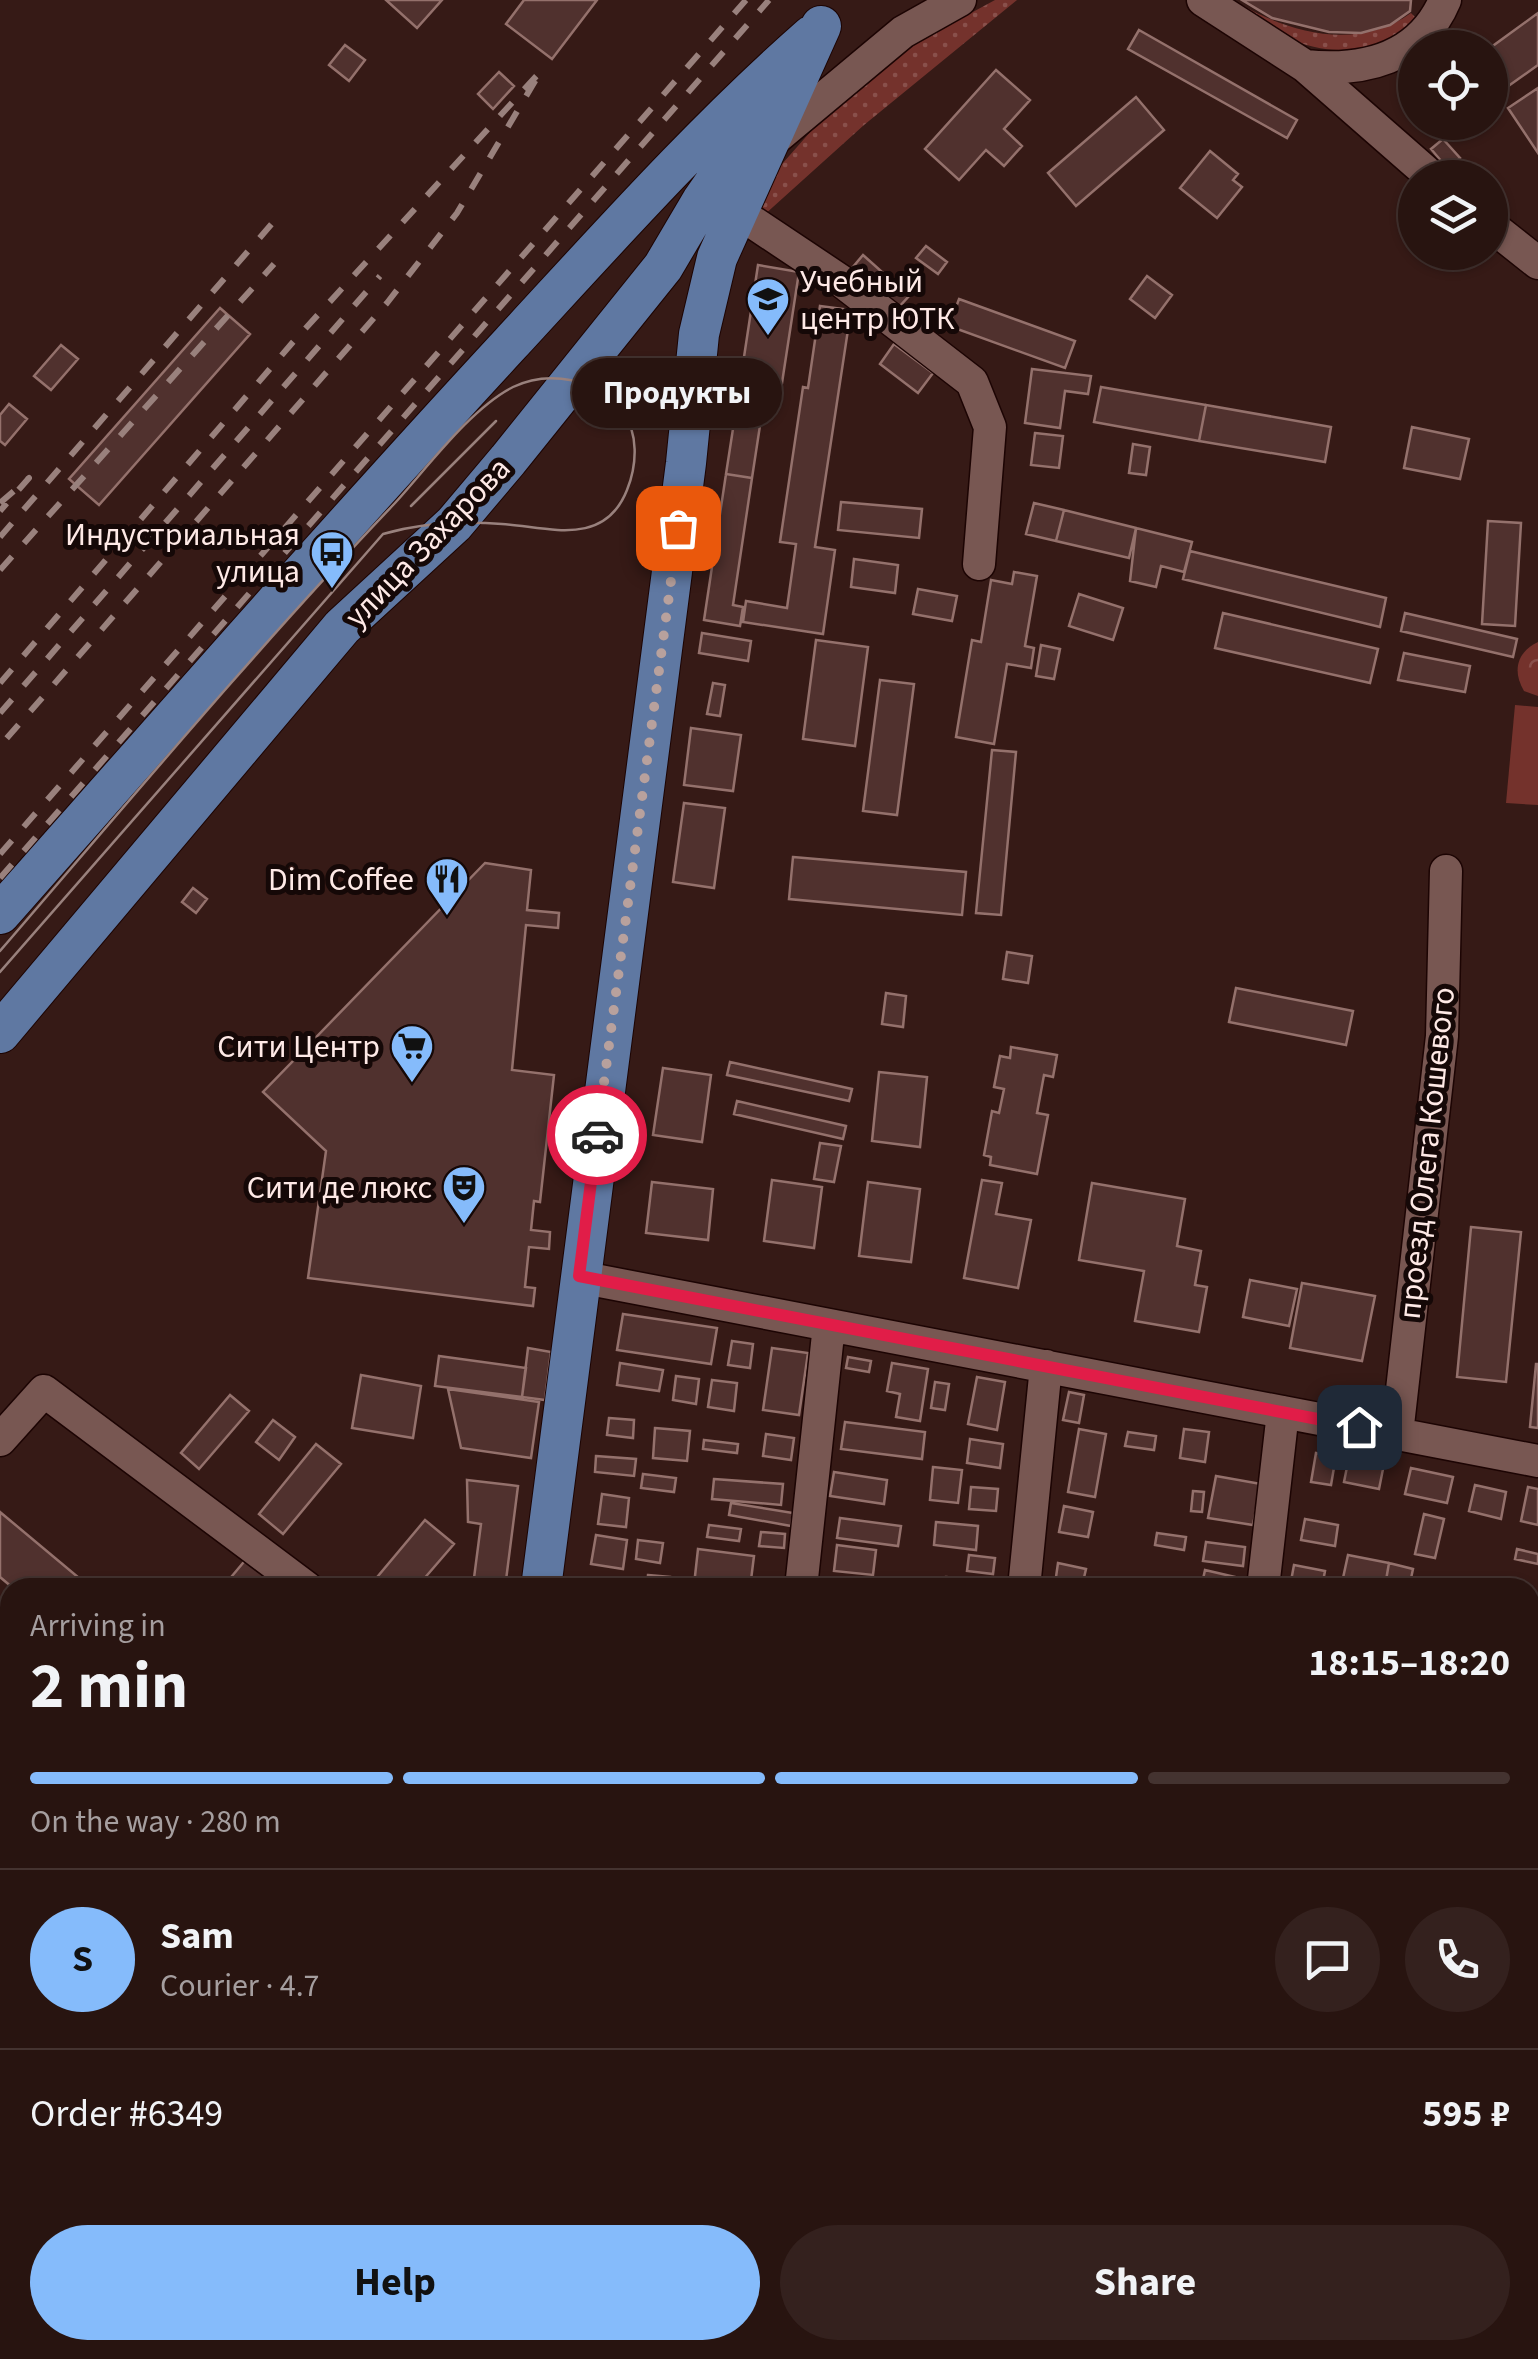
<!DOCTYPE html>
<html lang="en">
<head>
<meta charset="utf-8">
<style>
	body { margin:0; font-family:"Source Sans 3",sans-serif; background:#34211e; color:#f1f3f6; height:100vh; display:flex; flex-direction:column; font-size:38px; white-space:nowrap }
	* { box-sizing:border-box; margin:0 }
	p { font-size:32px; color:#a59e9f }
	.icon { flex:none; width:55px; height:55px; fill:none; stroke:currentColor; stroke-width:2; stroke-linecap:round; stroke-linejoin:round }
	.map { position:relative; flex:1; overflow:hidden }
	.details { position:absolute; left:0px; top:1578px; width:1540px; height:782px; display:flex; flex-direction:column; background:#281410; border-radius:30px 30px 0 0; box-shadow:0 2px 8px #0004,0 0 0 2px #443330 }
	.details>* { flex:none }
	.controls { position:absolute; left:1398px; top:30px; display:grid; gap:20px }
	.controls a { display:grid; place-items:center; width:110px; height:110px; border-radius:50%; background:#281410; box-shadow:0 2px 8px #0004,0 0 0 2px #443330; font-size:50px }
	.pin { position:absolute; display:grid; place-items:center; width:85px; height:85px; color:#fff; margin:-42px; border-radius:20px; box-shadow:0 5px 15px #0006 }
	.courier { position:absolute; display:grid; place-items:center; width:100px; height:100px; margin:-50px; border:8px solid #e11d48; border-radius:50%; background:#fff; color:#222; box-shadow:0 2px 12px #0007 }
	.bubble { position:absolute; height:70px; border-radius:35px; background:#281410; box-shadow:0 2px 8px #0004,0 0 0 2px #443330; font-size:32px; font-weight:700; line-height:70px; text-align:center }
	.head em { font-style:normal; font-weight:700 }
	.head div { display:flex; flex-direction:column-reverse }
	.head { display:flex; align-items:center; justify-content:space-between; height:170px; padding:0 30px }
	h1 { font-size:65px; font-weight:700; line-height:75px }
	.bar { display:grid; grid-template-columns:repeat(4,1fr); gap:15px 10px; align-content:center; height:120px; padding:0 30px }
	.bar i { height:12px; border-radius:8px; background:#443330 }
	.bar .on { background:#85bbfb }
	.bar p { grid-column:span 4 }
	.line { display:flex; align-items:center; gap:25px; padding:0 30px; border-top:2px solid #443330 }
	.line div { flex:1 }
	.round { display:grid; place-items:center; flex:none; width:105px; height:105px; border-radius:52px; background:#34211e }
	.button { display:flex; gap:20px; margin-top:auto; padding:20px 30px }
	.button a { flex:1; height:115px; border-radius:60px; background:#85bbfb; color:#111; font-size:40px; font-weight:700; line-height:115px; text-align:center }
	.button a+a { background:#34211e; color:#f1f3f6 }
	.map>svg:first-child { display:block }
</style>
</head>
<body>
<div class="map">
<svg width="1538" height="2359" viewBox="0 0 1538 2359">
	<defs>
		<pattern id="grass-dots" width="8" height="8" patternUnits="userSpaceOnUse" patternTransform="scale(2.5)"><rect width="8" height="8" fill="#74322c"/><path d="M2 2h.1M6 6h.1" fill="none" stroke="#89504b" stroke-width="1.8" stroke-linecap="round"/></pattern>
		<pattern id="forest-crowns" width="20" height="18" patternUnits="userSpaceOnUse" patternTransform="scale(2.5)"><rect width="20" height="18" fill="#74322c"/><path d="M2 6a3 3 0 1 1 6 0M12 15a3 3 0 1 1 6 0" fill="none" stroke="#89504b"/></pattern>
	</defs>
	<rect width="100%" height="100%" fill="#361a16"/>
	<path fill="url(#grass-dots)" d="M995,0H1017L864,125L763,216L758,205L760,189L841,97L923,39Z
		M1242,5C1294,35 1359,50 1411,13L1418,20C1375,53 1335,59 1285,37C1269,29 1250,18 1242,5Z"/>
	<path fill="url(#forest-crowns)" d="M1538,642V696L1524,691C1512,671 1517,652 1538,642Z"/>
	<path fill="#74322c" d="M1515,705L1538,707V805L1506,803Z"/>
	<path fill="#50312e" stroke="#94716c" stroke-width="2.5" d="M386,0H442L417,28Z
		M524,0H597L552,59L506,24Z
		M1242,0H1411L1410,11L1390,25L1361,33L1329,32L1272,18Z
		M1538,13V65L1490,99V48Z
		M1139,30L1297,120L1287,138L1128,49Z
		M345,45L365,60L349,81L329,65Z
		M996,70L1030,100L1004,129L1022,146L1004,166L986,150L959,180L925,149Z
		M499,72L514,86L493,109L478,94Z
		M1538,88V153L1508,108Z
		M1136,97L1164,130L1076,206L1048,173Z
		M1428,122H1448L1435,132Z
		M1443,139L1460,158L1448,169L1431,149Z
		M1210,151L1238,174L1233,180L1242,187L1217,218L1180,188Z
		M926,246L947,262L938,274L916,258Z
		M863,255L909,296L898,308L853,267Z
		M758,265L799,272L778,409L737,403Z
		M1147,276L1172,295L1155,318L1130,299Z
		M959,299L1075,341L1065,368L949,326Z
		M820,306L851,310L815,547L835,550L823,634L743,622L746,601L787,608L796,544L780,542L803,387L808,388Z
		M220,308L250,334L99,505L69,479Z
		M894,344L933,373L918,393L880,364Z
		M61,345L78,359L51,390L34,376Z
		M1032,369L1091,376L1088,394L1065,391L1060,428L1025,423Z
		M1101,387L1206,405L1199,441L1094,422Z
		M737,403L763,406L752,478L726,474Z
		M9,404L27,419L5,445L0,441V415Z
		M1206,405L1331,427L1325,462L1199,441Z
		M1412,427L1469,439L1460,479L1404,468Z
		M1035,433L1063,436L1059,468L1031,465Z
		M1133,444L1150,447L1146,475L1129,473Z
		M726,474L752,478L733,605L743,607L740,626L704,620Z
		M841,502L922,509L919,538L838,530Z
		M1034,503L1064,510L1056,541L1026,534Z
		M1064,510L1136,528L1129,558L1056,541Z
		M1488,521L1521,523L1515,626L1482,624Z
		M1136,528L1192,542L1184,572L1161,566L1156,587L1130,581Z
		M1190,551L1386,598L1380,627L1183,579Z
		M854,559L898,565L895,593L851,587Z
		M1014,572L1037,576L1025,646L1034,648L1031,668L1007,664L994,744L956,737L972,640L981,642L991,580L1012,584Z
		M918,589L957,596L952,621L913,614Z
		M1079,594L1123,608L1113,640L1069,626Z
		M1223,613L1378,649L1370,683L1215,648Z
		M1405,613L1517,639L1513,657L1401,631Z
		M702,633L751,641L748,661L699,653Z
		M816,640L868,647L855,746L803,739Z
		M1041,645L1060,649L1054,679L1036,676Z
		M1404,653L1470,666L1465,692L1398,680Z
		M880,680L914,684L897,815L863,811Z
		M713,683L725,685L720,716L707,714Z
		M691,728L741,735L733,791L684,785Z
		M992,750L1016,752L1001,915L976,913Z
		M684,803L725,808L714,888L673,882Z
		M793,857L966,872L962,915L789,899Z
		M485,863L531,870L527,910L559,913L558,928L526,925L512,1070L554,1075L540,1202L534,1201L531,1230L550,1232L549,1249L529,1247L525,1287L535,1288L533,1306L308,1278L326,1151L263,1092Z
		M193,888L207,899L196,913L182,902Z
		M1007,952L1032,956L1028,983L1003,979Z
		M1236,988L1353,1011L1346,1045L1229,1022Z
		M886,993L906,996L903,1027L882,1024Z
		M1011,1047L1057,1055L1053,1077L1044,1075L1037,1113L1048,1115L1037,1174L990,1165L991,1157L984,1155L992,1111L999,1113L1004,1089L994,1087L1000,1056L1010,1058Z
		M730,1062L852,1089L849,1101L727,1075Z
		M663,1068L711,1075L702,1142L653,1135Z
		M879,1072L927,1077L920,1147L872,1141Z
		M737,1101L846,1126L843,1139L734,1114Z
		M820,1143L841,1146L834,1182L814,1179Z
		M772,1180L822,1187L814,1248L764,1241Z
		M982,1180L1002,1183L996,1214L1031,1220L1018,1288L964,1278Z
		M652,1182L713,1189L708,1240L646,1233Z
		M868,1182L920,1189L911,1262L859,1256Z
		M1092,1183L1185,1199L1177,1246L1201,1251L1195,1285L1207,1287L1199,1332L1135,1321L1144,1271L1079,1260Z
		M1471,1227L1521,1232L1506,1382L1457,1377Z
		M1250,1280L1297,1289L1289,1326L1243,1317Z
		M1302,1283L1375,1296L1362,1361L1290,1348Z
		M623,1314L717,1328L711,1364L617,1350Z
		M732,1341L753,1344L750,1368L728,1365Z
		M528,1348L551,1352L545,1400L522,1397Z
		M772,1348L808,1353L799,1415L763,1410Z
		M439,1356L526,1368L522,1397L435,1386Z
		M848,1357L871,1361L869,1372L846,1368Z
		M620,1363L663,1370L659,1391L617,1385Z
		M892,1363L928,1369L920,1421L896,1417L900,1394L887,1391Z
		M1536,1364H1538V1428L1530,1427Z
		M361,1375L421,1386L413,1438L352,1428Z
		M676,1376L699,1379L696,1404L673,1400Z
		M977,1377L1005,1382L997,1430L968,1424Z
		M712,1380L737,1383L734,1411L708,1407Z
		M935,1382L949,1384L945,1410L931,1408Z
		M448,1389L539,1402L531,1458L461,1448Z
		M1069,1392L1084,1395L1079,1423L1063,1420Z
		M230,1395L249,1411L199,1469L181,1453Z
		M609,1418L634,1420L633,1438L607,1435Z
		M273,1420L295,1437L279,1460L256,1442Z
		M845,1422L925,1432L922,1459L841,1449Z
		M655,1428L690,1431L687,1461L653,1458Z
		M1079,1429L1106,1434L1095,1497L1068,1492Z
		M1184,1429L1209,1432L1205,1462L1180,1458Z
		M1128,1432L1156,1436L1154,1450L1125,1446Z
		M766,1434L794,1438L791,1460L763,1456Z
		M970,1439L1003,1444L1000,1468L967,1463Z
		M704,1440L738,1444L737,1453L703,1449Z
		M316,1444L341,1464L283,1534L259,1514Z
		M1316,1453L1336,1456L1331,1485L1311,1482Z
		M596,1456L636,1459L634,1476L595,1472Z
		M1348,1462L1383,1469L1379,1489L1344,1482Z
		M933,1467L962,1470L958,1503L930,1500Z
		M1411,1468L1453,1477L1447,1503L1405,1494Z
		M834,1472L887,1480L884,1504L830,1496Z
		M643,1474L676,1478L674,1492L641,1488Z
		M1216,1476L1261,1484L1253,1525L1208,1518Z
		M714,1479L783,1484L781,1505L712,1499Z
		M467,1480L518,1486L505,1588H488L474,1578L481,1524L468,1522Z
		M1475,1485L1506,1492L1501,1519L1469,1511Z
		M971,1487L998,1489L996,1511L969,1509Z
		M1528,1487L1538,1489V1525L1521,1521Z
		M1193,1491L1204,1492L1202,1512L1191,1511Z
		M602,1494L629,1498L626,1527L598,1524Z
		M731,1503L793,1513L791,1526L729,1515Z
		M1064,1506L1093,1512L1088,1537L1059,1532Z
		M0,1512L91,1588H13L0,1577Z
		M1424,1514L1444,1519L1435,1558L1415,1554Z
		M840,1518L901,1526L898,1546L837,1538Z
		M1305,1519L1338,1525L1335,1546L1301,1540Z
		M425,1520L454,1544L416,1588H368Z
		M936,1522L978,1526L976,1550L934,1545Z
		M709,1525L741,1529L739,1541L707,1537Z
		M761,1532L785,1534L784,1548L759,1546Z
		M1157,1533L1186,1537L1184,1550L1155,1545Z
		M596,1535L627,1540L623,1569L591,1564Z
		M638,1540L663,1543L660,1563L636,1559Z
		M1206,1542L1245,1547L1243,1566L1203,1561Z
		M837,1545L876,1550L873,1575L834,1571Z
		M698,1549L754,1556L750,1588L694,1585Z
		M1517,1549L1538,1554V1564L1515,1559Z
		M969,1555L995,1558L993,1574L967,1571Z
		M1348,1555L1389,1563L1385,1586L1343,1578Z
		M248,1557L283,1588H222Z
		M1058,1563L1086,1569L1083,1582L1056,1577Z
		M1389,1563L1413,1569L1409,1588L1385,1586Z
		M1294,1565L1325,1571L1322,1587L1291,1581Z
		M1205,1570L1235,1577L1233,1588H1201Z
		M648,1575L670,1577L669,1588H647Z
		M946,1577L990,1581V1588H945Z
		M0,1623L10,1631V1687L0,1679Z
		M1538,1861V1887L1531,1885Z
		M1534,1905H1538V1930L1530,1928Z
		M10,1945V2058L0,2080V1967Z
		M1530,1949L1538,1952V1972L1530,1970Z
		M1530,2080L1538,2082V2117L1530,2116Z
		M1530,2141L1538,2142V2159L1530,2158Z
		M10,2142V2169L0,2163Z
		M204,2350H247L246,2359H202Z
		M348,2350H390L388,2359H347Z
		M514,2350H555L554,2359H513Z
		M747,2350H770L769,2359H746Z
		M791,2350H818L817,2359H790Z
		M846,2350H876L875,2359H845Z
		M897,2350H917L916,2359H896Z
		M1208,2350H1231L1230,2359H1207Z
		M1263,2350H1282L1280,2359H1261Z"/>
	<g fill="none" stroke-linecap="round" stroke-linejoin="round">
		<g stroke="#1c0403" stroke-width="35">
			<path id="minor" d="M1203,0L1305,66L1433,178
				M1305,66C1364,72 1420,59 1445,0
				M770,143L903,32L960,0
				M736,211L844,283L972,382L990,427L979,564
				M1490,225L1538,263
				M579,1277L1538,1461
				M1397,1434L1442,1036L1446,871
				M0,1440L44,1391L307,1588
				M801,1588L829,1325
				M1024,1588L1046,1366
				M1263,1588L1283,1412
				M0,1708L10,1717
				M1530,1756L1538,1720
				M0,1859L10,1841
				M0,2181L10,2186
				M0,2280L10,2233
				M1511,2350L1538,2354
				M718,2359L719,2350
				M950,2359L951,2350
				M1178,2359L1179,2350
				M1398,2359L1399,2350"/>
		</g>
		<g stroke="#1c0403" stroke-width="42">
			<path id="major" d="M0,914C169,723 337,531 510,344C607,239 703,131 811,36
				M0,1033L342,627L454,524L508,460L663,267L702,201L759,119
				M541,1588L686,463L699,334L717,258L821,26
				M445,2359L446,2350"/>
		</g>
		<use href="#minor" stroke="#785752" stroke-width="32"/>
		<use href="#major" stroke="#5f78a2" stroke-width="40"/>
		<path stroke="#99817d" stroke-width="2.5" d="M411,506L496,421
			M0,951C130,800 258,647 395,503C427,468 471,408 513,387C548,370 598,378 622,411C639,433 637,465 627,490C604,548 548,527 502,524C461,521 421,523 383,534L0,972"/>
		<path stroke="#99817d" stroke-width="6" stroke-dasharray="18 18" stroke-linecap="butt" d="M0,503L29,478L0,511
			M0,537L276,219
			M0,570L274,264
			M0,683L293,342L541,71L457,213L387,303L0,746
			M0,713L380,276
			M0,854L746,0
			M0,878L769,0"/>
	</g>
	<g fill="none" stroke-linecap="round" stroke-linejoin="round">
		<path stroke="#b8a19d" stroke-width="10" stroke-dasharray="0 18" d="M597,1135L678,528"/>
		<path stroke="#e11d48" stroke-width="12" d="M597,1135L579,1276L1359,1427"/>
	</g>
	<defs>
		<g id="university-pin" transform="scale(2.25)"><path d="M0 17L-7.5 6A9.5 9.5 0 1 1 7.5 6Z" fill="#85bbfb" stroke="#150807"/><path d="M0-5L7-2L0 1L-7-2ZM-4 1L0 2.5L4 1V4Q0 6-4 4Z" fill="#111"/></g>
		<g id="bus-pin" transform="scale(2.25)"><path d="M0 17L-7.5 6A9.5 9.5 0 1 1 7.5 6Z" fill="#85bbfb" stroke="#150807"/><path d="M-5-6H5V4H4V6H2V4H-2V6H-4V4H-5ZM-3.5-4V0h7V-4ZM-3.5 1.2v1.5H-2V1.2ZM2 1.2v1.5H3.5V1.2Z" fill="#111"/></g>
		<g id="restaurant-pin" transform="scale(2.25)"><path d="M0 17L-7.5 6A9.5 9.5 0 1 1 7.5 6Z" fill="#85bbfb" stroke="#150807"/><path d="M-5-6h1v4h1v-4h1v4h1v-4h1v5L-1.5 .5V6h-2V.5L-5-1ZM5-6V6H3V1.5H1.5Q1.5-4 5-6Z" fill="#111"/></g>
		<g id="supermarket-pin" transform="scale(2.25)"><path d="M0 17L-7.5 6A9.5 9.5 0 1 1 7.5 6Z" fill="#85bbfb" stroke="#150807"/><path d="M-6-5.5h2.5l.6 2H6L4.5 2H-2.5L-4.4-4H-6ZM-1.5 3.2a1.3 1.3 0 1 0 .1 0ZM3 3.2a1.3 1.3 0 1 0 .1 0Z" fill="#111"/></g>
		<g id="theatre-pin" transform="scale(2.25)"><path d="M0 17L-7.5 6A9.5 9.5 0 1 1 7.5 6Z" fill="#85bbfb" stroke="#150807"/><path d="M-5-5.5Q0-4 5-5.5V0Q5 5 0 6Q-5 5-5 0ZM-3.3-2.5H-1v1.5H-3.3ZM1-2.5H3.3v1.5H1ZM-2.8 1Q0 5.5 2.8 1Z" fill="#111"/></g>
	</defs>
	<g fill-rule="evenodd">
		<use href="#university-pin" x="768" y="299"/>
		<use href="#bus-pin" x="332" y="552"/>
		<use href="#restaurant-pin" x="447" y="879"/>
		<use href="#supermarket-pin" x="412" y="1046"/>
		<use href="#theatre-pin" x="464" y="1187"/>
	</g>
	<g text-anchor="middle" stroke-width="10" stroke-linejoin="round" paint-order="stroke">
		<g font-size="32" fill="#fee9e6" stroke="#150807" text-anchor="end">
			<text x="800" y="292" text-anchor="start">Учебный<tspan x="800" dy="37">центр ЮТК</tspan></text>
			<text x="300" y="545">Индустриальная<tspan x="300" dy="37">улица</tspan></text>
			<text x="414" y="890">Dim Coffee</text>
			<text x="380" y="1057">Сити Центр</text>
			<text x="432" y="1198">Сити де люкс</text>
		</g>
		<g font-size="32" fill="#fee9e6" stroke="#150807">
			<text transform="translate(427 542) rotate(-46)" y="11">улица Захарова</text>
			<text transform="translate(1426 1153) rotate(-84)" y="11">проезд Олега Кошевого</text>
		</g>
	</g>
</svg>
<div class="controls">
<a><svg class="icon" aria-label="locate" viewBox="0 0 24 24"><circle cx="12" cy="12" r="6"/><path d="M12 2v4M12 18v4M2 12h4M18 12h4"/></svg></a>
<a><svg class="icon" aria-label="layers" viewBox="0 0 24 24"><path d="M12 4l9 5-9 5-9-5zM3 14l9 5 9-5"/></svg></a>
</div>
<div class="pin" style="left:678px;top:528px;background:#ea580c"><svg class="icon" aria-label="bag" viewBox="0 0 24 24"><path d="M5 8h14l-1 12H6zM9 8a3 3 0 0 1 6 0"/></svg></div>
<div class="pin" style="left:1359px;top:1427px;background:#1f2937"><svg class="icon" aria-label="home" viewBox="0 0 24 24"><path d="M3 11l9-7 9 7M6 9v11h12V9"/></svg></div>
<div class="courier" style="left:597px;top:1135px"><svg class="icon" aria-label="car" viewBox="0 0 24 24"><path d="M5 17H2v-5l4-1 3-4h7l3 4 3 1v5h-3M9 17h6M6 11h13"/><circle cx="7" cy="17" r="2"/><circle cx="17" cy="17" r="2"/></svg></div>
<div class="bubble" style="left:572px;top:358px;width:210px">Продукты</div>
<section class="details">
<div class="head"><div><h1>2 min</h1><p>Arriving in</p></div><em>18:15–18:20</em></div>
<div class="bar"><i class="on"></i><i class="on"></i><i class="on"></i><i></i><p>On the way · 280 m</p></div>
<div class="line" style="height:180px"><b class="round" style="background:#85bbfb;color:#111">S</b><div><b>Sam</b><p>Courier · 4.7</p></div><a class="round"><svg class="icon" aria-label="chat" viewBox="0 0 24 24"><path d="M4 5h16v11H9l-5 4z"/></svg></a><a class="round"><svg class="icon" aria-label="phone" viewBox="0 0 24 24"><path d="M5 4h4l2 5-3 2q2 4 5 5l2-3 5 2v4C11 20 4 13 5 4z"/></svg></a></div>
<div class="line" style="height:130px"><div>Order #6349</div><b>595 ₽</b></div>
<div class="button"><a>Help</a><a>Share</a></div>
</section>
</div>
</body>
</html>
